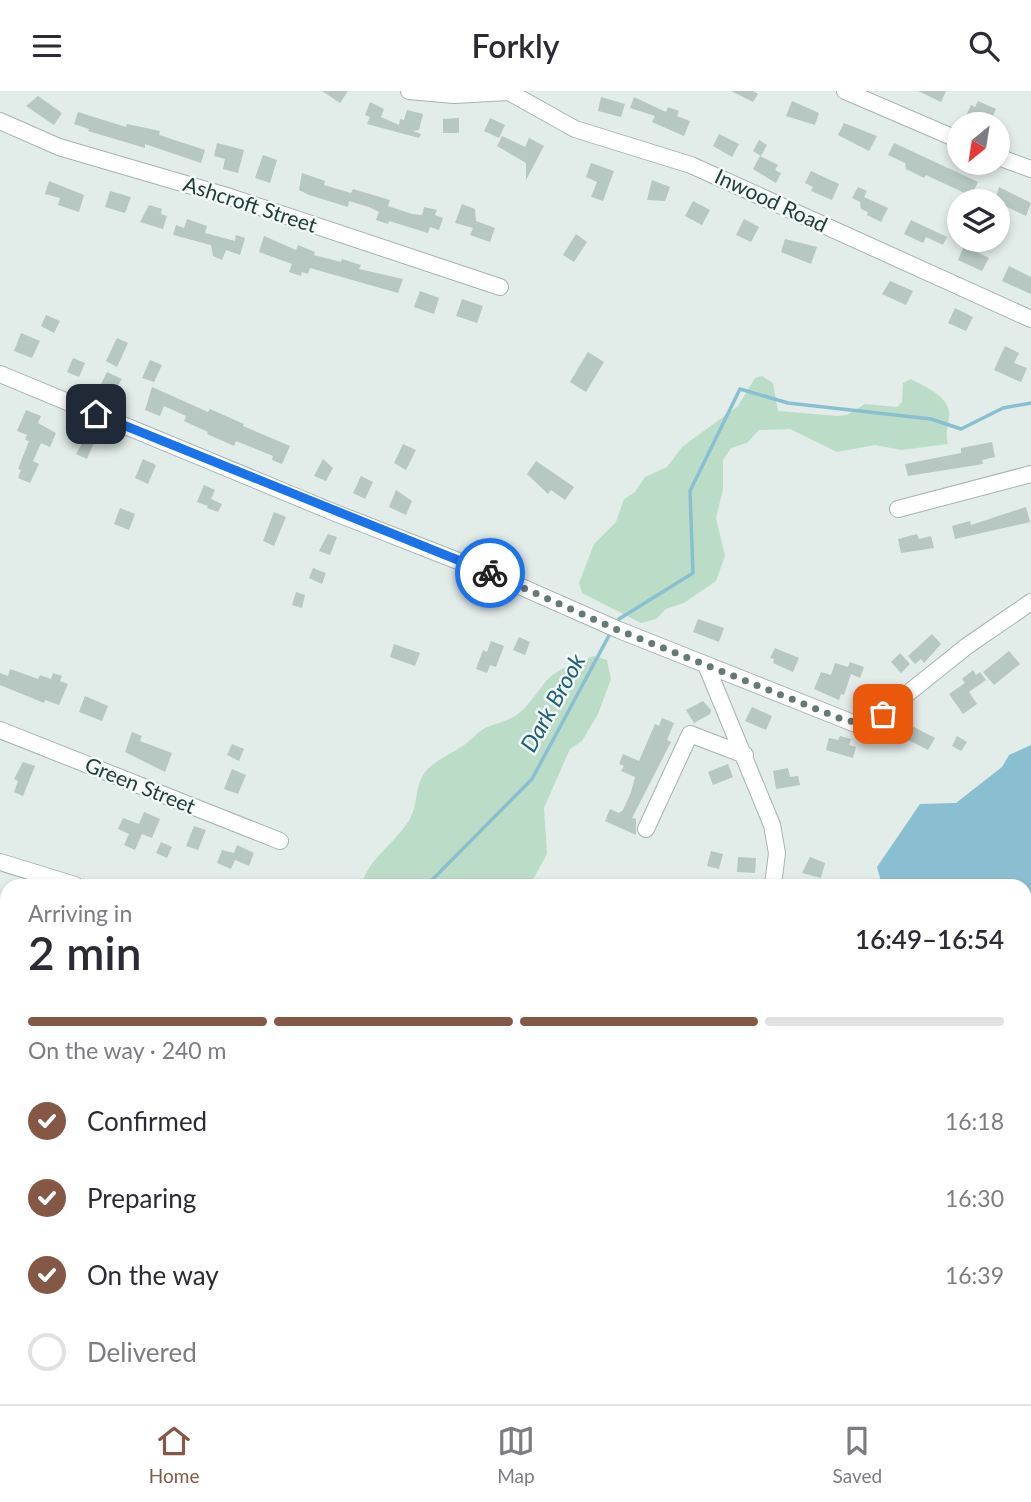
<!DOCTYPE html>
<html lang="en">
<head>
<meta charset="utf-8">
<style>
	body { margin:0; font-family:Lato,sans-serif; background:#f7f7f7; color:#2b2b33; height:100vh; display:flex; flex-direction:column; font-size:26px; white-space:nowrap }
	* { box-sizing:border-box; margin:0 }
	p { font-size:23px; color:#7c7c81 }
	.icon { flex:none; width:38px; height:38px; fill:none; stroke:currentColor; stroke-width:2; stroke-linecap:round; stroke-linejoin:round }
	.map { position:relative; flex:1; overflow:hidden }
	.side { position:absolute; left:0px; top:788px; width:1032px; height:527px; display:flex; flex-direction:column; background:#fff; border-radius:21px 21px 0 0; box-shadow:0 4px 10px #0003 }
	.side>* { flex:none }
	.needle { width:46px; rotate:210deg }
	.controls { position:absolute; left:947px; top:21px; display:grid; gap:14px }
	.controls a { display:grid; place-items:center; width:63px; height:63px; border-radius:50%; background:#fff; box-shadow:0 4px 10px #0003; font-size:35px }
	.pin { position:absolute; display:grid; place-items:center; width:60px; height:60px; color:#fff; margin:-30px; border-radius:14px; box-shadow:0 4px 10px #0006 }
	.courier { position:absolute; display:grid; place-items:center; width:70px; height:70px; margin:-35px; border:5px solid #1a73e8; border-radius:50%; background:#fff; color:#222; box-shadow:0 2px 9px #0007 }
	.head em { font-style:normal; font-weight:600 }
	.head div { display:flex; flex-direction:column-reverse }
	.head { display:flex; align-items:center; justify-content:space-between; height:119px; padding:0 28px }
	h1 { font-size:46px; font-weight:600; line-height:52px }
	.bar { display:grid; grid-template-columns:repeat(4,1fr); gap:10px 7px; align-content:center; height:84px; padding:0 28px }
	.bar i { height:9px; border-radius:5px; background:#e1e1e2 }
	.bar .current { background:#855845 }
	.bar p { grid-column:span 4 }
	ol { padding:0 28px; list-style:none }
	li { display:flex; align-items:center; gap:21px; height:77px }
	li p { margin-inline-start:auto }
	li .icon { padding:7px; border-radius:50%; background:#855845; color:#fff; stroke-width:4 }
	li:last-child { color:#7c7c81 }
	li i { width:38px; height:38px; border:4px solid #e1e1e2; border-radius:50% }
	header { display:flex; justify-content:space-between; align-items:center; height:91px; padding:0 28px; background:#fff; font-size:32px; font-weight:600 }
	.dock { display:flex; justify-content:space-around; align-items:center; height:98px; border-top:2px solid #e1e1e2; background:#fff; font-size:19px; color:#7c7c81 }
	.dock a { display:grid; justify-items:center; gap:4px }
	.dock .current { color:#855845 }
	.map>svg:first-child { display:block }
</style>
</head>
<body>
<header><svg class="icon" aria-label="menu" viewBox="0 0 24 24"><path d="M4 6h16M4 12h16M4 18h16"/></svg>Forkly<svg class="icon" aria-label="search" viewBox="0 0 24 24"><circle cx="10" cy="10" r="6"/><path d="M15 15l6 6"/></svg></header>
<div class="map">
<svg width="1031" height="1313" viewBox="0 0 1031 1313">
	<rect width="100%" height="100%" fill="#e2ece9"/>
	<path fill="#bbddc8" d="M762,285L773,292L778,320L838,325L847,324L865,313L897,316L902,311L903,292L911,288C925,296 952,306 949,326C948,337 945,342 948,353L901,359L875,354L837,361L790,338L759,339L747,352L731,357L723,369V398L716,427L725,465L716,490L684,512L666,518L656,528L641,532L582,502L579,492L594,453L616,431L624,408L635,401L645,386L667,376L682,356L738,315L755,287Z
		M594,565L607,569L611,588L598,623L582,650L570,658L544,717L547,763L530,794H361C371,765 392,755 408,731C419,715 414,696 425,681C434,670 453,662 464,654C472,649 477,641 485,637C496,632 510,630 519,622C531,612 537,601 547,589C558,577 579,570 594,565Z"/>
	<path fill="#8abfd1" d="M1031,654V1150L1026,1148V794H882L877,776L920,713L956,712L1002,676L1009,664Z
		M0,1202L7,1204V1229L0,1232Z
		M739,1307H993L1003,1313H737Z"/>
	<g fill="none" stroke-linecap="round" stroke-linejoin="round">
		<path stroke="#8abfd1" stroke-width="3.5" d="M616,533L619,528L693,482L690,400L740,298L788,312L931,328L961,338L1003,317L1031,312
			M427,794L532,688L612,539
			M0,1286L7,1279"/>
	</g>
	<path fill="#b7c7c2" d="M322,0H348L340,12Z
		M731,0H753L758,3L753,11Z
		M918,0H946L941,11Z
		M38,5L62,22L54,34L26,15Z
		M601,6L625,13L621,26L598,20Z
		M634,6L666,21L668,16L679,20L677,25L690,30L684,45L652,31L655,25L630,17Z
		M792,10L819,22L815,34L786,25Z
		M978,10L996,18L989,33H980L965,27L971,14L975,16Z
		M370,11L384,18L381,26L399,34L400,28L404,29L407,19L423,23L419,39L413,40L421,43L419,47L367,33L370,26L365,24Z
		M78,21L126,36L127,33L160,40L159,44L205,59L201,72L145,53V57L88,40L89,38L74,33Z
		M459,27V42H443V28Z
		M490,27L505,34L499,47L484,40Z
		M844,32L877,45L869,60L838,44Z
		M719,43L739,53L732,66L713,55Z
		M502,45L525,56L529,47L544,55L526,89V72L497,55Z
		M759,49L767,54L761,65L753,60Z
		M217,52L244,59L238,82L223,78L225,68L214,65Z
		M894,52L978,91L971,105L926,84L924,87L906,78L905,72L888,64Z
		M263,64L277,69L270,92L255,87Z
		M760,65L778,74L775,79L781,82L776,92L753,78Z
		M591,72L614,80L603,110L591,106L597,91L586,86Z
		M811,80L839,93L832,109L811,100L813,96L805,92Z
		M302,82L325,90L324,94L351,102L353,98L390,109L388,115L412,123L422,124L424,116L437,119L435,124L443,127L439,139L430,136L428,142L389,130L388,133L376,129L379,121L369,116L349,110L348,116L309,104L299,99Z
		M652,89L670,96L665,110L647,109Z
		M49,90L84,104L79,121L58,114L60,107L45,103Z
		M858,96L867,100L864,106L888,117L881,131L867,124L868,121L861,118L860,111L852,107Z
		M999,96L1031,112L1026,125L995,110Z
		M110,100L131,106L125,122L105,116Z
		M693,110L710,119L702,134L685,125Z
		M462,113L475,118L476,130L495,137L490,151L470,144L473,137L455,132Z
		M149,114L162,118L161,123L167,125L163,138L140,131Z
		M187,128L207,135L205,142L235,150L236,144L245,147L240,164L226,159L222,169L213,165L211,154L173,144L176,134L184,137Z
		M744,128L759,136L751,151L736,144Z
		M911,129L947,146L943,154L926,146L923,152L904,143Z
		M576,143L587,151L574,171L563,164Z
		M264,145L296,159L298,154L315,161L314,164L341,171L342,168L361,174L359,178L403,188L398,202L310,177L308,183L302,181L301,185L289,181L292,173L259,161Z
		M785,148L817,156L811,173L781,161Z
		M964,155L989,167L982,180L958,169Z
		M1009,175L1031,186V203L1002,190Z
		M890,190L913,200L906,214L882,203Z
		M420,200L439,207L434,223L414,216Z
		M462,208L483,215L477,232L456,225Z
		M955,217L973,226L966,240L948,232Z
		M46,224L60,230L54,242L41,235Z
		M21,242L40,250L32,267L14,260Z
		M117,247L128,252L117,276L106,270Z
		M1005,255L1019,262L1014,272L1027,277L1021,291L994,279Z
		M588,261L604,271L586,301L570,291Z
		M73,267L85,272L79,286L67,281Z
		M150,269L162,274L154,291L142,287Z
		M107,281L122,288L111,305L102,300L104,297L100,295Z
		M152,296L208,321L210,318L244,333L243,335L290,355L282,373L272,369L273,365L236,350L234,355L207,343L208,341L184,330L186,325L164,315L160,325L145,319Z
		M26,319L41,325L38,332L56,342L50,356L41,352L33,370L39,373L30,392L18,387L21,379L18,378L29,350L25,349L27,344L17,340Z
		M86,345L95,349L87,368L76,363Z
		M992,351L995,366L982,369L983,373L908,385L905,373L961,362V357Z
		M403,353L416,359L406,379L394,372Z
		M143,368L156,374L148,393L135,387Z
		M323,368L333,377L326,390L314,385Z
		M536,370L574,396L565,409L551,399L548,403L527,383Z
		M361,385L373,391L365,408L353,402Z
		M204,394L215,399L208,415L197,411Z
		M396,399L412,410L406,424L389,416Z
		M211,408L222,413L218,421L207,417Z
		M1026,416L1030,431L955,448L952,435L970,430L971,434Z
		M120,417L135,423L129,439L114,433Z
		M274,421L286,426L274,455L263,450Z
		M328,443L337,446L330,464L319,460Z
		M917,443L919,448L931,445L934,457L901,462L898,448Z
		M313,477L326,482L322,493L309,487Z
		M296,501L305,504L302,517L292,514Z
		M698,528L724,537L719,551L693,541Z
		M932,543L941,553L924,572L921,568L915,573L908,565Z
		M519,546L530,551L525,564L513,559Z
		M491,550L504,555L496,576L490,574L487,582L476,578L483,559L487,561Z
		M394,553L420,562L415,575L390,566Z
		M775,557L799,567L793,581L773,572L774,568L770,567Z
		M1009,560L1020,573L994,594L983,581Z
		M900,562L910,573L901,582L891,571Z
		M850,571L864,576L860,587L851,583L844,604L841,603L839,609L814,598L821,581L831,584L835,572L848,576Z
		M10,578L38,588L40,584L51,588L53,582L62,585L60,590L68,593L59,614L45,609L44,612L0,594V582L8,585Z
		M973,579L976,584L980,581L986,589L969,601L977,613L963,623L949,603L965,592L962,588Z
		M85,605L108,615L102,630L79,621Z
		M703,610L711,619L710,623L694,632L686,619Z
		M752,616L772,625L766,639L745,630Z
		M662,627L674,632L667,649L671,651L632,727L636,728V744L605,730L610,718L619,722L623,719L631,701L635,686L621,680L624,675L619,673L623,663L639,670L655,633L659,635Z
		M912,635L935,647L928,659L906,648Z
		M132,641L142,645L140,650L172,662L165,681L125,661Z
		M840,645L851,648L849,654L856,656L853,667L826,659L829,647L838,649Z
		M957,645L967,651L961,660L952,655Z
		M232,653L244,658L239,670L227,664Z
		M23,671L35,675L23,705L14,701L18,690L14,688Z
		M728,673L733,686L713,694L708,681Z
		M788,677L790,686L798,685L800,694L776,698L773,680Z
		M232,678L246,684L238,703L224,698Z
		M144,721L160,728L152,747L142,743L135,759L124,754L129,743L118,738L123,727L139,733Z
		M194,735L206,739L198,759L186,755Z
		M161,751L172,756L167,767L156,762Z
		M237,754L254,762L249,775L235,769L231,778L217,772L222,759L234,762Z
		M711,760L723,763L719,778L707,775Z
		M738,766L756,767L755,782L737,781Z
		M810,766L825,772L821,787L802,782Z"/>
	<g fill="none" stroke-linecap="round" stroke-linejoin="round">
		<g stroke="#a5b4b1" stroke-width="18">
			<path id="minor" d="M409,0L454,4L508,1
				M507,0L575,38L691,74L1031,228
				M845,0L959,49
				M0,30L59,56L230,106L500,196
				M998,66L1031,78
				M0,283L333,421L499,486L619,539L853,632L877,627L967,555L1031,511
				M898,418L1031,383
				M706,574L772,734L777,762L773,794
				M0,639L280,750
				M646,738L690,643L745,664
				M0,771L75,794
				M1026,1226L1031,1229
				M227,1313L235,1307"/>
		</g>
		<use href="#minor" stroke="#fff" stroke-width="16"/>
	</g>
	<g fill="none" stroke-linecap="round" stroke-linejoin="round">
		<path stroke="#657a77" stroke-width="7" stroke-dasharray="0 12.6" d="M490,482L618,539L844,629L863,632L883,623"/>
		<path stroke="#1a73e8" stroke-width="9" d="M96,323L490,482"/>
	</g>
	<g text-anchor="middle" stroke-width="5" stroke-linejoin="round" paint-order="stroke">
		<g font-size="21" fill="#223d39" stroke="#f3f9f6">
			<text transform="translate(771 110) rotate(25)" y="7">Inwood Road</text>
			<text transform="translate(250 114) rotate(18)" y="7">Ashcroft Street</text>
			<text transform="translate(140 695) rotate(22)" y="7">Green Street</text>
		</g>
		<g font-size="23" font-style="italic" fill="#1c6079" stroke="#f3f9f6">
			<text transform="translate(553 612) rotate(-61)" y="8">Dark Brook</text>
		</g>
	</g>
</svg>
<div class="controls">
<a><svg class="needle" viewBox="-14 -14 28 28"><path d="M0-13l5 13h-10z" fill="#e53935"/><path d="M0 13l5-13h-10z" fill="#7c7c81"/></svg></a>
<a><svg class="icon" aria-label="layers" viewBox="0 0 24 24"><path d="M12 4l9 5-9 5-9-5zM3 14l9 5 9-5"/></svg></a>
</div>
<div class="pin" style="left:883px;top:623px;background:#ea580c"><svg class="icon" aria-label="bag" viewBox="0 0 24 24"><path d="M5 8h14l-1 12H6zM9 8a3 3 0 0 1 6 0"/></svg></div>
<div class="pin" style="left:96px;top:323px;background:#1f2937"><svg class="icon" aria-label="home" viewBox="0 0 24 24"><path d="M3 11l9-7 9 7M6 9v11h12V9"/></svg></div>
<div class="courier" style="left:490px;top:482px"><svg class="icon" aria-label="bike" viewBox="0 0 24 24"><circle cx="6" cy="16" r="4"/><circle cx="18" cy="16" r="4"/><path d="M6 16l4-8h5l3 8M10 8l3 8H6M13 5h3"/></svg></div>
<section class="side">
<div class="head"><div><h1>2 min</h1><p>Arriving in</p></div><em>16:49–16:54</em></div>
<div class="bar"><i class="current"></i><i class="current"></i><i class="current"></i><i></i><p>On the way · 240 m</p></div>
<ol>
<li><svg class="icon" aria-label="check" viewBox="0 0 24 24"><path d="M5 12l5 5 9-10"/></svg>Confirmed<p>16:18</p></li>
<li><svg class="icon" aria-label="check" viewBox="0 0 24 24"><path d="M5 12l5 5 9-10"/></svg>Preparing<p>16:30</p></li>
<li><svg class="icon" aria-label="check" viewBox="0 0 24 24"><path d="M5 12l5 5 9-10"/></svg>On the way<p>16:39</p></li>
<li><i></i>Delivered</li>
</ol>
</section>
</div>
<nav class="dock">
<a class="current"><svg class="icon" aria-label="home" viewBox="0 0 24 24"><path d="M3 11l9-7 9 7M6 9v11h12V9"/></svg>Home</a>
<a><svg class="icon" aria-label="map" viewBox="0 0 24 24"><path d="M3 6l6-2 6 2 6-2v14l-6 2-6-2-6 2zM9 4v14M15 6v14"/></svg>Map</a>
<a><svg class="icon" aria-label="saved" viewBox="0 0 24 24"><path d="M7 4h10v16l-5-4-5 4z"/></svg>Saved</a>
</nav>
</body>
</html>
